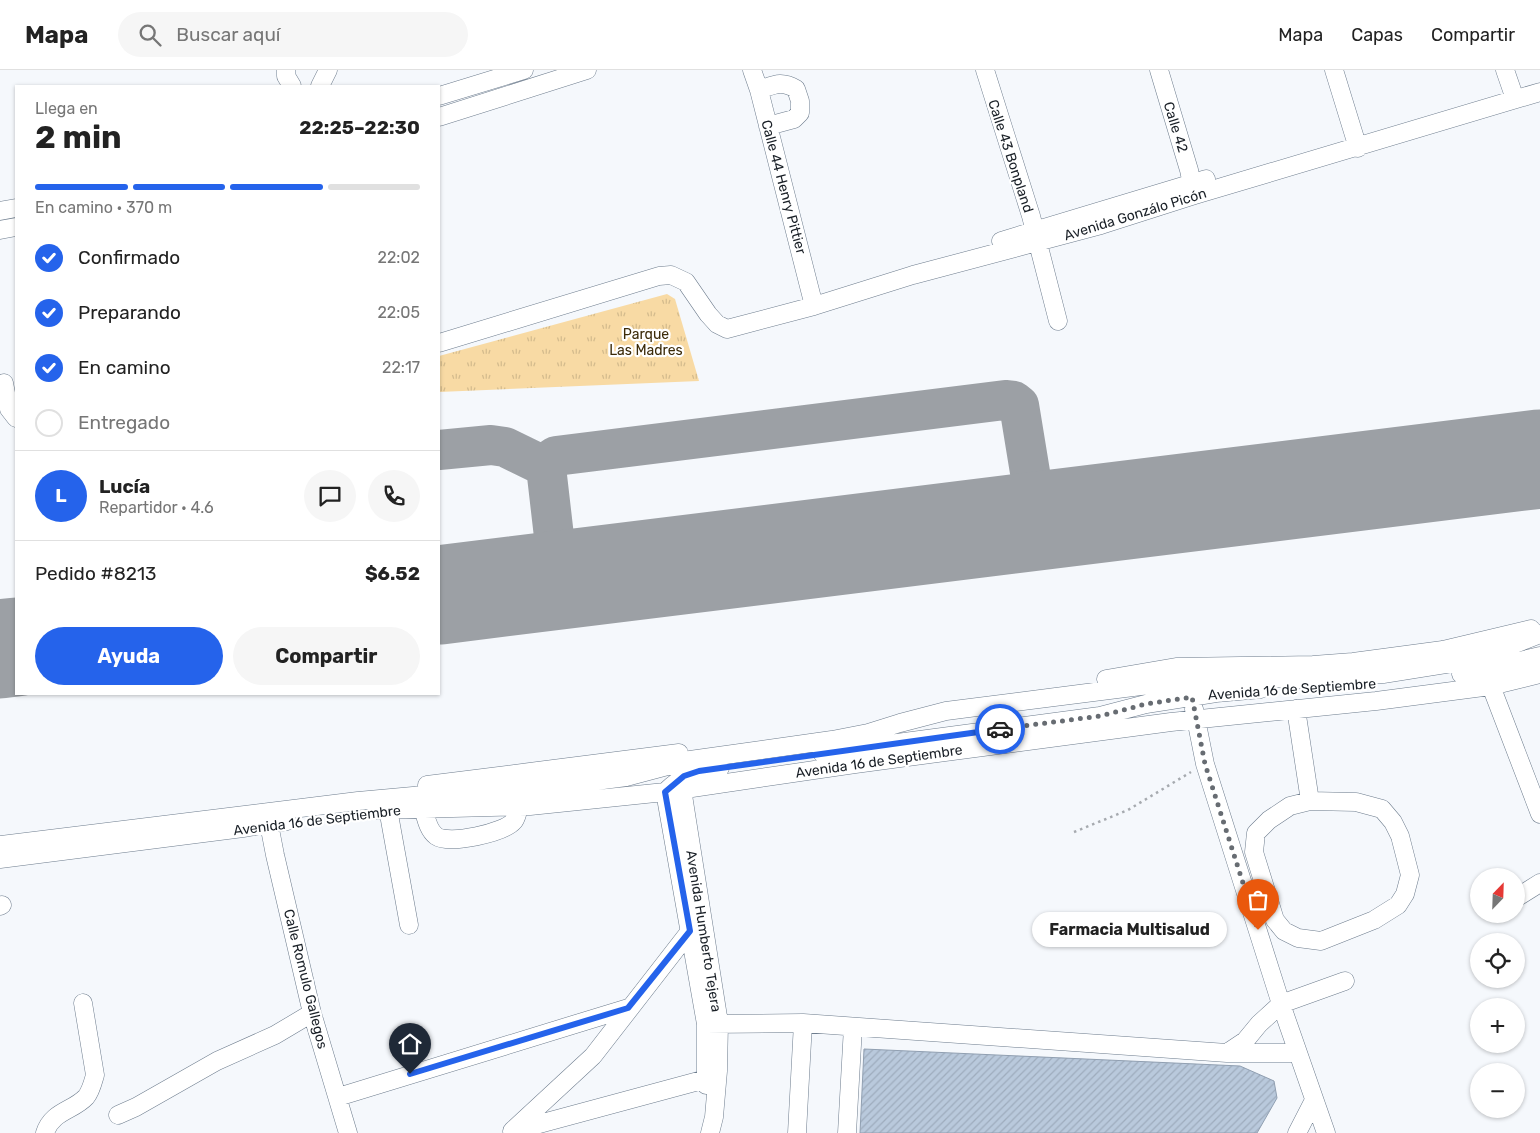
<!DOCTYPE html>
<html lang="es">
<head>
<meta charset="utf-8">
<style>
	body { margin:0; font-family:Rubik,sans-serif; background:#f6f6f6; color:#222; height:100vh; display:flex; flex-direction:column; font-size:19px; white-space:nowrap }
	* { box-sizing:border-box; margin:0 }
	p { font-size:16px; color:#767676 }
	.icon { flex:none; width:28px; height:28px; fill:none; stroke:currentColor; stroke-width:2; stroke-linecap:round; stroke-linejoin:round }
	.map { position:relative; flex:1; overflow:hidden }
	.drawer { position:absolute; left:15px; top:15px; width:425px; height:610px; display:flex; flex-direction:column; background:#fff; border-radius:0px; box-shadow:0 1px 4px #0004 }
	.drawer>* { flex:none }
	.needle { width:32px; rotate:23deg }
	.controls { position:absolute; left:1470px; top:798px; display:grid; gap:10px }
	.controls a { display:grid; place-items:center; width:55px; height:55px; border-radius:50%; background:#fff; box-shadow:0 1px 4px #0004; font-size:25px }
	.pin { position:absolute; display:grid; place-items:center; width:42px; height:42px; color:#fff; margin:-51px -21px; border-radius:50% 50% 50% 0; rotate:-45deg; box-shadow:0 0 5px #0007 }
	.pin .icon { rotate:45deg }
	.courier { position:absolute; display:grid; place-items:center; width:50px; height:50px; margin:-25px; border:4px solid #2563eb; border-radius:50%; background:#fff; color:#222; box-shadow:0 1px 6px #0007 }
	.bubble { position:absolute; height:35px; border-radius:18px; background:#fff; box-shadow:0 1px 4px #0004; font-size:16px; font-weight:700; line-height:35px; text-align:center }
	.headline em { font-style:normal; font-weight:700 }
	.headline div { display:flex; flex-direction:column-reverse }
	.headline { display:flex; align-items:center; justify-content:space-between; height:85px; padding:0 20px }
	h1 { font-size:32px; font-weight:700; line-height:38px }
	.bar { display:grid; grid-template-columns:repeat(4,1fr); gap:8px 5px; align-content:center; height:60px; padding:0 20px }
	.bar i { height:6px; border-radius:4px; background:#e0e0e0 }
	.bar .active { background:#2563eb }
	.bar p { grid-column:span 4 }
	.line { display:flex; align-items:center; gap:12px; padding:0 20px; border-top:1px solid #e0e0e0 }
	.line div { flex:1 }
	.round { display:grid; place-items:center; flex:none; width:52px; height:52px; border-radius:26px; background:#f6f6f6 }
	ol { padding:0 20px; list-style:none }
	li { display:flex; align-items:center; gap:15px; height:55px }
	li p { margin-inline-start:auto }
	li .icon { padding:5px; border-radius:50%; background:#2563eb; color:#fff; stroke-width:4 }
	li:last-child { color:#767676 }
	li i { width:28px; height:28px; border:2px solid #e0e0e0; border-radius:50% }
	.action { display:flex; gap:10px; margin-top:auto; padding:10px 20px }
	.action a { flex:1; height:58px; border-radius:30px; background:#2563eb; color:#fff; font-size:20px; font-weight:700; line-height:58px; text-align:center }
	.action a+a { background:#f6f6f6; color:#222 }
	header { display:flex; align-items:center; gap:30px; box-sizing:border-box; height:70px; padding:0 25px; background:#fff; border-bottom:1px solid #e0e0e0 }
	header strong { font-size:24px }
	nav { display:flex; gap:28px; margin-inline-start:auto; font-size:18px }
	.search { width:350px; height:45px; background:#f6f6f6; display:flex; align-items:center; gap:12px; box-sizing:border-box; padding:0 18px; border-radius:28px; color:#767676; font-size:19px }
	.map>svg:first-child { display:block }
</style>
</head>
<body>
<header>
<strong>Mapa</strong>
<div class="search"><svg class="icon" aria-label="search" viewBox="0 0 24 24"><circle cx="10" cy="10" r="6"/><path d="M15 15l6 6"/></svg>Buscar aquí</div>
<nav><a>Mapa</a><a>Capas</a><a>Compartir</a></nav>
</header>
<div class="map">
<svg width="1540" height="1063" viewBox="0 0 1540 1063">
	<defs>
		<pattern id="park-tufts" width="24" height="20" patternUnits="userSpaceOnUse" patternTransform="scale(1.25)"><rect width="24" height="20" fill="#f8daa4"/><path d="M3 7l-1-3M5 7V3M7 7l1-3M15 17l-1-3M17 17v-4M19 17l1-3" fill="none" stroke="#d4bb8d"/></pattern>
		<pattern id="building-hatch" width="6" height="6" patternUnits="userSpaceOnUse" patternTransform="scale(1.25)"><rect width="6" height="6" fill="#b9c9dc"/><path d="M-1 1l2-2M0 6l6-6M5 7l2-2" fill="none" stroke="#9eacbd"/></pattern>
	</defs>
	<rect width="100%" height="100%" fill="#f5f8fc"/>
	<path fill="url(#park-tufts)" d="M667,224L675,229L699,311L439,322V286Z"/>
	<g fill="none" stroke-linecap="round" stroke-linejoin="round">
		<path stroke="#9ca0a5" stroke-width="40" d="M439,380L491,375L505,377L546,397
			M559,510L546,397L550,390L556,386L1005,330L1014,331L1019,335L1038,451"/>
		<path stroke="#9ca0a5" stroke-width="99" d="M439,525L1540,389
			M0,579L16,577"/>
	</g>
	<path fill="url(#building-hatch)" stroke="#909fb1" d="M864,979L1240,996L1274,1011L1277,1028L1257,1063H860Z"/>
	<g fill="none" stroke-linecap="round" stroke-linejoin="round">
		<g stroke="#6d7c8d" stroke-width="19">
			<path id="minor" d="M286,0V6L292,16
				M752,0L759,20L814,236
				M985,0L1031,146L1058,251
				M1159,0L1189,100L1194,124
				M1334,0L1358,78
				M1505,0L1515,29
				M320,16L328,0
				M759,20C774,15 781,10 796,19L800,31V43L794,49L768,56
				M439,26L524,0
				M439,47L587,0
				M0,141L16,138
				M0,160L16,157
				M1001,171L1206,109
				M439,273L659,206L671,205L686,212L708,244L717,254L727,259L814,236L913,205L1101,155L1195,125L1540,22
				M4,313L9,339L16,348
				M1461,604L1474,602L1540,586
				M1106,609L1176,597L1313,595L1353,592L1443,580L1531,559
				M1491,616L1540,744
				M1194,639L1205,694L1281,934L1326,1063
				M1296,639L1310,731
				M822,683L1100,646L1146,634L1216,623L1261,619
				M427,715L679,683
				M682,719L719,953L718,1001L714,1047L710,1063
				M665,722C685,703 694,702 720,698
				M665,722L706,954V1015
				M1310,731L1356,732L1382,739L1393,752L1400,766L1410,805L1405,824L1398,835L1374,850L1321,871L1298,868L1284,861L1275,850L1254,782L1256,763L1269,750L1290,736Z
				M423,738C426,748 428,760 436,766C449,775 504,763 514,751C517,747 518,741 519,736
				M388,739L409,855
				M377,740L530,736L665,722L855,694L1171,652L1376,631L1491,616L1540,604
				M269,754L275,785L312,943L348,1063
				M0,775L358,731L435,724L505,723L626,707L690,690L832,670L868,663L900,653L946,641L1141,616L1203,610L1253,607L1308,610L1383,604L1477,589L1540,564
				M0,789L243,758L287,751
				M1516,828L1540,813
				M0,836L2,835
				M706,954L803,953L1227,983H1297
				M1227,983L1245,971L1259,954L1281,934L1345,911
				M338,1027L628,938
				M118,1045L136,1037L217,991L275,965L312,943
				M517,1060L706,1009L715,1004
				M512,1061L593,986L690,861
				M45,1063C52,1041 73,1041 86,1027C91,1021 93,1012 95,1005L83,933
				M797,1063L803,953
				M847,1063L853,957
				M1297,1063L1314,1030"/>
		</g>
		<path stroke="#a6aaaf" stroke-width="2.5" stroke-dasharray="2.5 4" stroke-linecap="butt" d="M1074,762L1128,740L1191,702"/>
		<use href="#minor" stroke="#fff" stroke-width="18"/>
	</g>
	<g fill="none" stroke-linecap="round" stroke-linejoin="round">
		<path stroke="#676c72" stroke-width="5" stroke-dasharray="0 9" d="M1000,659L1100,646L1146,634L1192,627L1205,694L1258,860"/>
		<path stroke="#2563eb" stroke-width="6" d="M410,1004L628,938L690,861L665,722L684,706L699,701L1000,659"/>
	</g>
	<g text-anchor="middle" stroke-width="4.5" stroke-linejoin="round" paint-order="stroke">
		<g font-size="14" fill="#1a2027" stroke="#fff">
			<text transform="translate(1176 57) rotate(73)" y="5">Calle 42</text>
			<text transform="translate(1011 86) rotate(72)" y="5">Calle 43 Bonpland</text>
			<text transform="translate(784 117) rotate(75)" y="5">Calle 44 Henry Pittier</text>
			<text transform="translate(1135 144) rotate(-17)" y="5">Avenida Gonzálo Picón</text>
			<text transform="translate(1292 619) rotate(-4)" y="5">Avenida 16 de Septiembre</text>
			<text transform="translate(879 691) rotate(-8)" y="5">Avenida 16 de Septiembre</text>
			<text transform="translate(317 750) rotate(-7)" y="5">Avenida 16 de Septiembre</text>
			<text transform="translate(704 861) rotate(81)" y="5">Avenida Humberto Tejera</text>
			<text transform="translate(306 909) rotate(76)" y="5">Calle Romulo Gallegos</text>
		</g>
		<g font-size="14" fill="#3c2b09" stroke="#fff">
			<text x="646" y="269">Parque<tspan x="646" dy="16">Las Madres</tspan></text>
		</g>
	</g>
</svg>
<div class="controls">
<a><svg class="needle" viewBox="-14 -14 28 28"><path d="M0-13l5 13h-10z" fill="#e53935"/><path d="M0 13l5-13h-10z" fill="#767676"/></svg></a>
<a><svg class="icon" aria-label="locate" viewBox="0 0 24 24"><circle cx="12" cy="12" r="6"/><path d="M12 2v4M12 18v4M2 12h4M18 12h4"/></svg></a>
<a>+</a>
<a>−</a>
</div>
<div class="pin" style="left:1258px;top:860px;background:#ea580c"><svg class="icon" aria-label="bag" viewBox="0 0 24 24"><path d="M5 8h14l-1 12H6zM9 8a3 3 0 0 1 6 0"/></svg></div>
<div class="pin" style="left:410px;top:1004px;background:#1f2937"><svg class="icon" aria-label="home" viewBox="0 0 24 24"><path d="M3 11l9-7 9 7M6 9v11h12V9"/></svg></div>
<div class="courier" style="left:1000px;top:659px"><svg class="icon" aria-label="car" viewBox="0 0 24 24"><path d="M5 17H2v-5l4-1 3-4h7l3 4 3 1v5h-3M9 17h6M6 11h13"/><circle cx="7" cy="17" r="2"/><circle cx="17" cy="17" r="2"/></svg></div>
<div class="bubble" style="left:1032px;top:842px;width:195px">Farmacia Multisalud</div>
<section class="drawer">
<div class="headline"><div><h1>2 min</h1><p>Llega en</p></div><em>22:25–22:30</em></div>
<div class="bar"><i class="active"></i><i class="active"></i><i class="active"></i><i></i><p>En camino · 370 m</p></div>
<ol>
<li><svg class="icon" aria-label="check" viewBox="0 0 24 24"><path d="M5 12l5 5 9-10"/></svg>Confirmado<p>22:02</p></li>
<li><svg class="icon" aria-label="check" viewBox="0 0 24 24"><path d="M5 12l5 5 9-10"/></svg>Preparando<p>22:05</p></li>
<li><svg class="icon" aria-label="check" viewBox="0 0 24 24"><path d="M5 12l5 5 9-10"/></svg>En camino<p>22:17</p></li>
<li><i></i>Entregado</li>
</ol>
<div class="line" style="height:90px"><b class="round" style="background:#2563eb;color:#fff">L</b><div><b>Lucía</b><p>Repartidor · 4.6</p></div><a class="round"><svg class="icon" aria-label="chat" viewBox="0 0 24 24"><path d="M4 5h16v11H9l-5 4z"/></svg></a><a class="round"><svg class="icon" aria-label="phone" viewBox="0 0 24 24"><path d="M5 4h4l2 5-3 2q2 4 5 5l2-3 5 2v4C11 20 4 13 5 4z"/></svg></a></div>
<div class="line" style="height:65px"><div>Pedido #8213</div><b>$6.52</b></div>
<div class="action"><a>Ayuda</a><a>Compartir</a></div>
</section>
</div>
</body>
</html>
